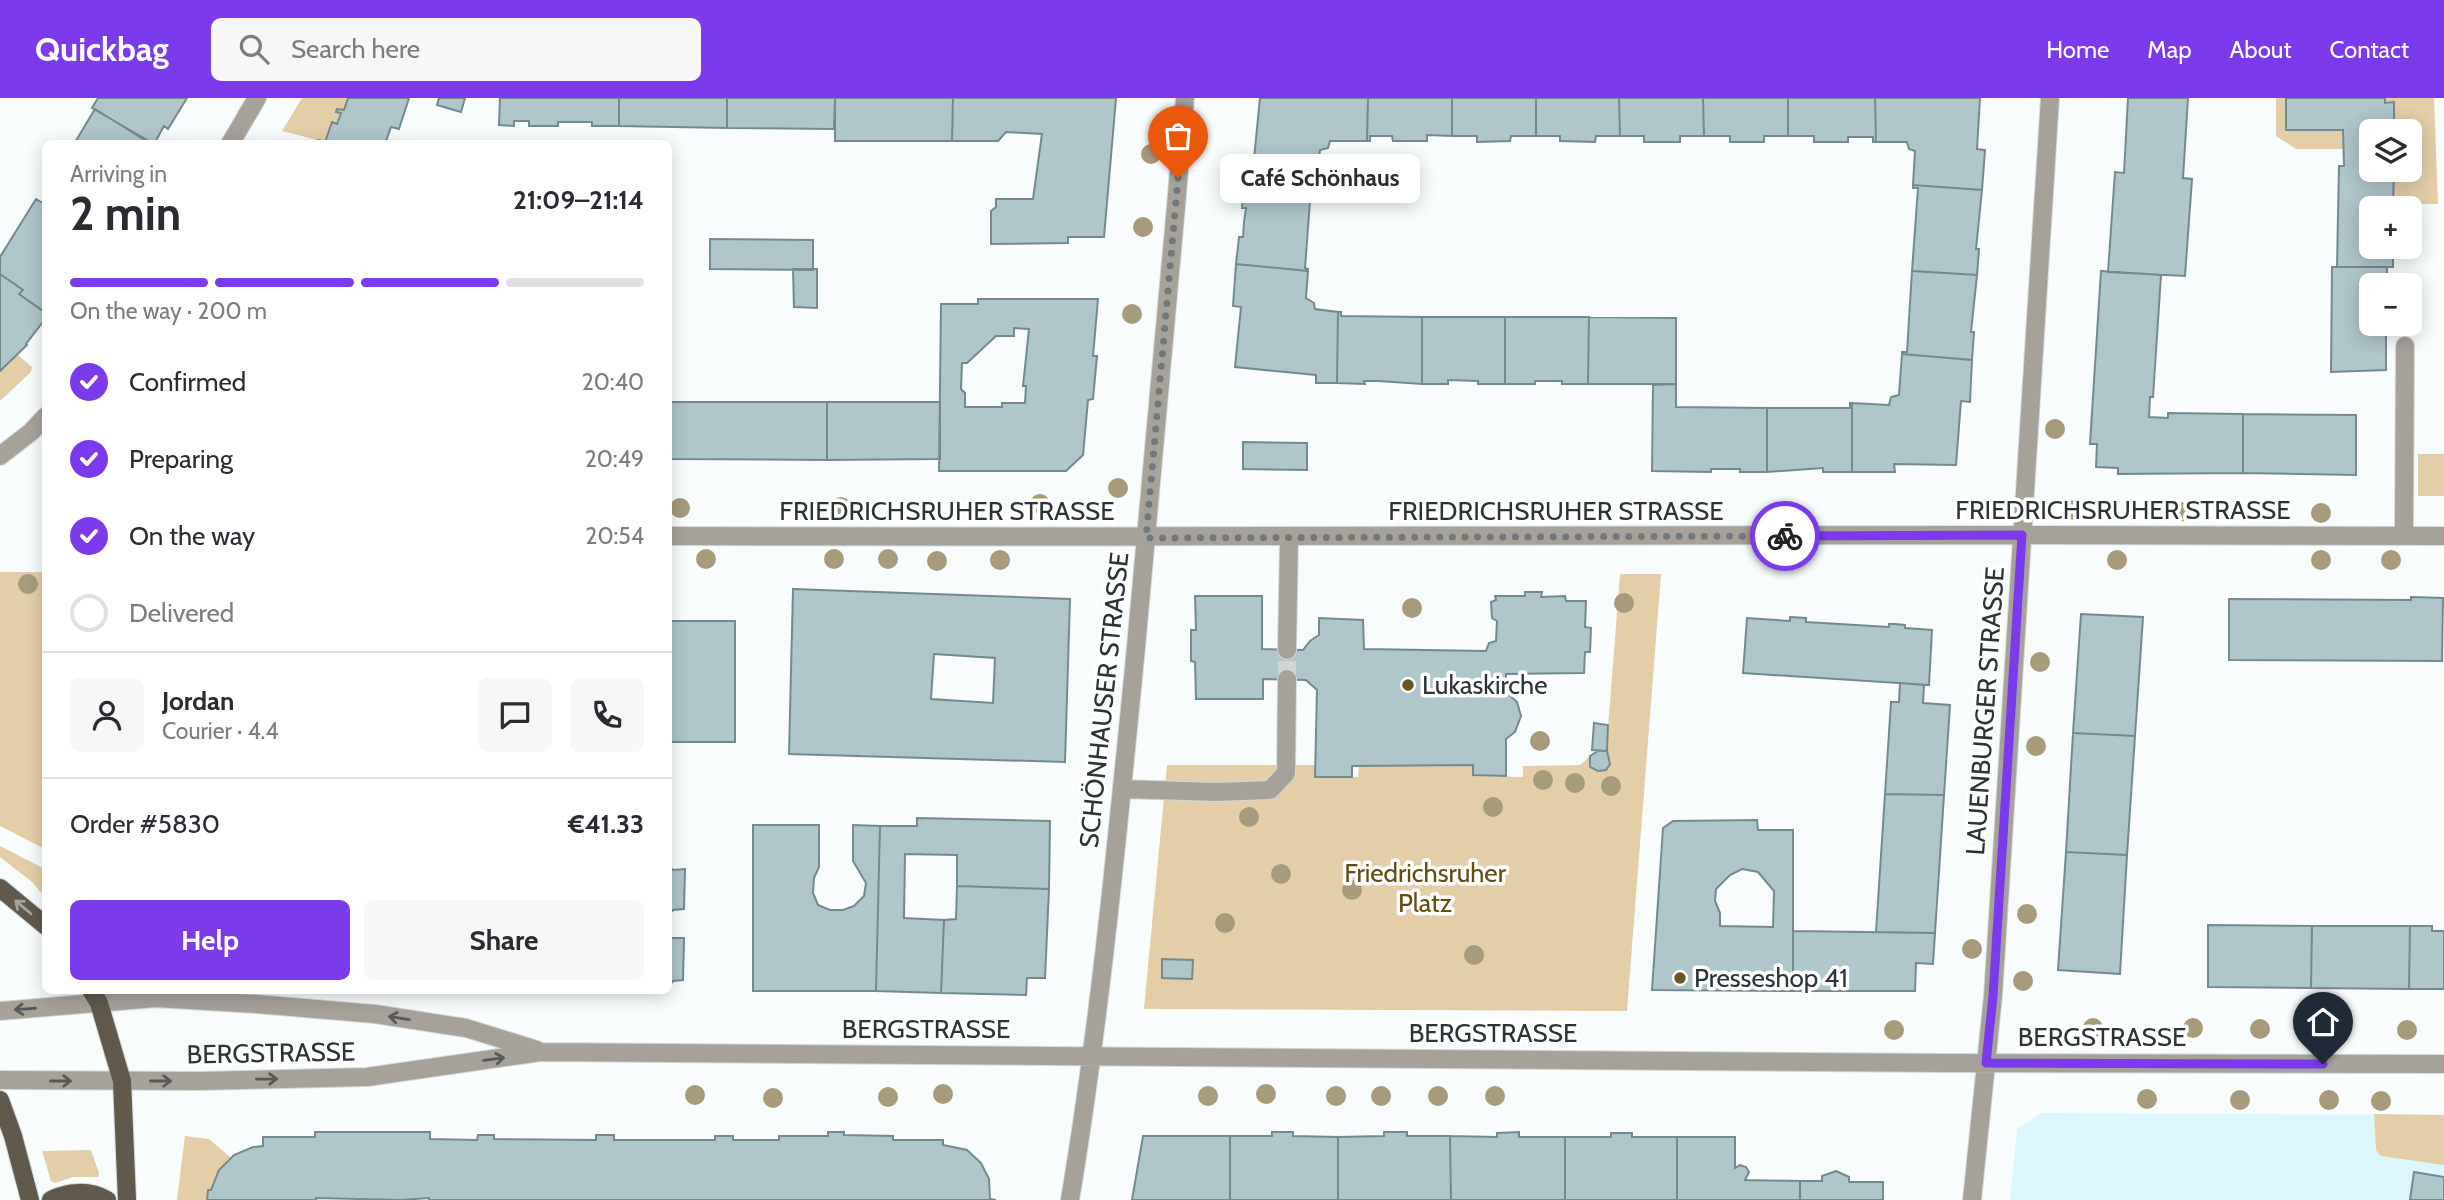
<!DOCTYPE html>
<html lang="en">
<head>
<meta charset="utf-8">
<style>
	body { margin:0; font-family:Cabin,sans-serif; background:#f7f7f7; color:#2b2b33; height:100vh; display:flex; flex-direction:column; font-size:26px; white-space:nowrap }
	* { box-sizing:border-box; margin:0 }
	p { font-size:23px; color:#7c7c81 }
	.icon { flex:none; width:38px; height:38px; fill:none; stroke:currentColor; stroke-width:2; stroke-linecap:round; stroke-linejoin:round }
	.map { position:relative; flex:1; overflow:hidden }
	.side { position:absolute; left:42px; top:42px; width:630px; height:854px; display:flex; flex-direction:column; background:#fff; border-radius:10px; box-shadow:0 4px 18px #0003 }
	.side>* { flex:none }
	.tools { position:absolute; left:2359px; top:21px; display:grid; gap:14px }
	.tools a { display:grid; place-items:center; width:63px; height:63px; border-radius:10px; background:#fff; box-shadow:0 4px 18px #0003; font-size:35px }
	.pin { position:absolute; display:grid; place-items:center; width:60px; height:60px; color:#fff; margin:-72px -30px; border-radius:50% 50% 50% 0; rotate:-45deg; box-shadow:0 0 7px #0007 }
	.pin .icon { rotate:45deg }
	.courier { position:absolute; display:grid; place-items:center; width:70px; height:70px; margin:-35px; border:5px solid #7c3aed; border-radius:50%; background:#fff; color:#222; box-shadow:0 2px 9px #0007 }
	.bubble { position:absolute; height:49px; border-radius:10px; background:#fff; box-shadow:0 4px 18px #0003; font-size:23px; font-weight:700; line-height:49px; text-align:center }
	.head em { font-style:normal; font-weight:700 }
	.head div { display:flex; flex-direction:column-reverse }
	.head { display:flex; align-items:center; justify-content:space-between; height:119px; padding:0 28px }
	h1 { font-size:46px; font-weight:700; line-height:52px }
	.bar { display:grid; grid-template-columns:repeat(4,1fr); gap:10px 7px; align-content:center; height:84px; padding:0 28px }
	.bar i { height:9px; border-radius:5px; background:#e1e1e2 }
	.bar .selected { background:#7c3aed }
	.bar p { grid-column:span 4 }
	.line { display:flex; align-items:center; gap:18px; padding:0 28px; border-top:2px solid #e1e1e2 }
	.line div { flex:1 }
	.round { display:grid; place-items:center; flex:none; width:74px; height:74px; border-radius:10px; background:#f7f7f7 }
	ol { padding:0 28px; list-style:none }
	li { display:flex; align-items:center; gap:21px; height:77px }
	li p { margin-inline-start:auto }
	li .icon { padding:7px; border-radius:50%; background:#7c3aed; color:#fff; stroke-width:4 }
	li:last-child { color:#7c7c81 }
	li i { width:38px; height:38px; border:4px solid #e1e1e2; border-radius:50% }
	.button { display:flex; gap:14px; margin-top:auto; padding:14px 28px }
	.button a { flex:1; height:80px; border-radius:10px; background:#7c3aed; color:#fff; font-size:28px; font-weight:700; line-height:80px; text-align:center }
	.button a+a { background:#f7f7f7; color:#2b2b33 }
	header { display:flex; align-items:center; gap:42px; box-sizing:border-box; height:98px; padding:0 35px; background:#7c3aed; color:#fff }
	header strong { font-size:33px }
	nav { display:flex; gap:38px; margin-inline-start:auto; font-size:24px }
	.search { width:490px; height:63px; background:#f7f7f7; display:flex; align-items:center; gap:18px; box-sizing:border-box; padding:0 24px; border-radius:10px; color:#7c7c81; font-size:26px }
	.map>svg:first-child { display:block }
</style>
</head>
<body>
<header>
<strong>Quickbag</strong>
<div class="search"><svg class="icon" aria-label="search" viewBox="0 0 24 24"><circle cx="10" cy="10" r="6"/><path d="M15 15l6 6"/></svg>Search here</div>
<nav><a>Home</a><a>Map</a><a>About</a><a>Contact</a></nav>
</header>
<div class="map">
<svg width="2444" height="1102" viewBox="0 0 2444 1102">
	<rect width="100%" height="100%" fill="#f8fcfd"/>
	<path fill="#dcf6fd" d="M2041,1015L2444,1017V1102H2010L2017,1031Z"/>
	<path fill="#e3cea7" d="M302,0H348L344,12L336,14L341,15L337,26L333,24L325,44L282,33Z
		M2276,0H2286V32H2343V51H2296L2276,38Z
		M2385,0H2434L2438,106H2393L2394,72H2410V33H2394V5H2385Z
		M17,256L32,269L31,274L0,303V273Z
		M2418,356H2444V398H2418Z
		M0,474H45V751L0,728Z
		M1620,476H1661L1627,913L1144,911L1167,667H1320V679H1358L1359,668L1478,667V678L1523,679V668L1580,667L1607,643Z
		M0,748L45,771V799L32,784L0,759Z
		M2374,1016L2444,1017V1067L2381,1058L2376,1052Z
		M185,1038L209,1041L230,1059L219,1072L207,1102H177Z
		M91,1052L99,1075L98,1079H73L55,1085L51,1083L42,1053Z"/>
	<path fill="#afc6cb" stroke="#758a8f" stroke-width="2" fill-rule="evenodd" d="M98,0H187L168,31L164,28L154,46L92,10Z
		M348,0H409L399,31L391,29L385,46H317L318,42L325,44L332,24L337,26L341,15L336,14L337,11L344,12Z
		M439,0H465L461,14L437,7Z
		M500,0H619V28H592V24H558V28H529V23H514V28L499,27Z
		M619,0H727V30L619,28Z
		M727,0H835L834,31L727,30Z
		M835,0H953L952,43H835Z
		M953,0H1116L1104,139H1068V145L991,146V113L996,109V101H1033L1042,36L1006,34L998,43H952Z
		M1260,0H1368L1367,43H1330L1328,50L1320,52L1316,88L1244,82L1246,60L1254,61Z
		M1368,0H1452V38L1427,37V43H1393L1392,38H1370V43H1367Z
		M1452,0H1536V38H1511L1510,43L1477,44V38H1452Z
		M1536,0H1619L1620,38H1596L1595,44L1560,43V38H1536Z
		M1619,0H1703L1704,38H1680V44H1644V38H1620Z
		M1703,0H1788V38H1764V44H1730V38H1704Z
		M1788,0H1875L1876,44H1873V39H1848V44H1814V38H1788Z
		M1875,0H1980L1977,51L1985,52L1982,92L1913,87L1915,53L1909,51L1907,44H1876Z
		M2128,0H2188L2183,80L2192,81L2185,178L2108,174L2115,74L2124,75Z
		M2286,0H2385V5L2394,4V33H2371V72H2394L2393,106L2396,107V110H2371V149H2393V169H2337L2339,68H2344L2343,32H2286Z
		M95,11L151,46H74Z
		M1244,82L1316,88L1311,90L1305,170L1308,171V173L1236,166L1239,139H1243L1244,124L1246,110H1242Z
		M1913,87L1982,92L1976,151H1979L1977,177L1912,173L1918,90H1913Z
		M36,101L46,107V215L19,196L23,192L0,176V159Z
		M710,141L813,142V172L710,171Z
		M1236,166L1308,173L1306,200L1314,205L1315,211L1338,214L1337,285H1316V277L1235,269L1241,209L1233,208Z
		M2332,169H2387V187H2371V226H2386V272L2331,274Z
		M793,171H817V210L794,209Z
		M1912,173L1977,177L1971,234H1974L1972,262L1902,256V254H1907Z
		M2101,173L2161,177L2153,299H2150L2149,319L2168,320V315L2243,316V375L2118,376V370L2096,369L2097,346H2090Z
		M0,176L23,192L19,196L46,215V220L26,246L27,247L0,273Z
		M978,201H1098L1093,258H1097L1093,301L1088,302L1083,357L1066,373H939L941,206H978ZM1014,230L1029,231L1023,288H1026L1025,305H1002V309H965V295L961,291L962,265H967L996,238H1014Z
		M1338,214H1341V218L1422,219V286L1378,283H1364L1365,286L1337,285Z
		M1422,219H1505V286H1478V283L1448,282V286H1422Z
		M1505,219H1589L1588,286H1562V283H1535V286H1505Z
		M1589,219L1676,220V286H1588Z
		M1902,256L1972,262L1970,304L1961,303L1956,367L1894,366L1895,374H1852V305L1889,307L1891,299L1899,297Z
		M1676,286V309L1767,310V374H1740V371H1711V374L1652,373L1653,287Z
		M668,304H827V362L668,361Z
		M827,304H940V361L827,362Z
		M1850,305H1852V374H1823V370L1767,374V310H1850Z
		M2243,316L2356,317V377L2243,375Z
		M1243,344L1307,345V372L1243,371Z
		M793,491L1070,501L1065,664L789,656ZM934,556L995,560L993,605L931,601Z
		M1525,494H1542L1541,499L1565,498L1566,503H1586L1585,529L1591,530L1590,554H1585L1584,575L1506,576V594L1517,604L1521,618L1515,634L1506,641V678L1473,677V667L1352,668V679H1315L1317,592L1306,582L1263,581V601H1196L1195,564L1191,563V532H1196L1195,498H1262V551L1303,552L1310,543L1319,537V520L1363,522L1364,551L1486,553L1489,545L1496,543L1497,523L1492,520L1491,504L1496,502L1495,498H1525Z
		M2411,499L2443,500L2442,563L2229,562V501L2411,502Z
		M2081,516L2143,519L2135,638L2073,635Z
		M1790,519L1806,520V524L1889,529V526H1895L1905,527V530L1932,532L1929,587L1743,575L1747,520L1790,523Z
		M668,523H735V644H668Z
		M1900,585L1924,587L1923,605L1950,607L1944,697L1885,696L1891,604H1899Z
		M1594,625L1608,627L1607,653L1592,652Z
		M2073,635L2135,638L2127,757L2066,754Z
		M1598,653H1607L1610,666L1606,672L1598,673L1590,669V658Z
		M1885,696L1944,697L1935,835L1876,834Z
		M917,720L1050,723L1049,791L957,788V757L905,756L904,820L944,822L941,895L876,893L880,728H917Z
		M1757,722L1758,732H1793V893L1652,892L1663,730L1673,723ZM1742,771L1758,774L1774,793L1773,829L1720,828V815L1715,803L1716,791L1730,777Z
		M753,727H819V769L814,780L813,795L818,807L830,812H843L854,808L864,798L866,785L853,763V727L880,728L876,893H753Z
		M2066,754L2127,757L2120,876L2058,872Z
		M668,767L673,772L685,771L684,811L673,812L668,818Z
		M957,788L1049,791L1045,880H1027L1026,897L941,895L944,822L956,821Z
		M2208,827L2312,828L2311,890L2208,889Z
		M2312,828H2410L2409,891L2311,890Z
		M2410,828H2432V833H2444V891H2409Z
		M1793,833L1935,835L1933,866L1916,865L1915,893H1793Z
		M668,835L671,840H684L683,882L673,883L668,889Z
		M1162,861L1193,862L1192,881L1162,880Z
		M315,1034H430V1041L477,1042L478,1037H494V1041L596,1042V1037H614V1042H715V1038H733V1042H779V1038H828V1034H844V1037L893,1038V1042H943V1047L967,1052L981,1065L989,1081L990,1101L996,1102H429V1100L401,1102L316,1100V1102H207L208,1092H211L219,1072L234,1057L253,1049L263,1048V1039H315Z
		M1272,1034H1293V1038L1338,1039V1102H1230V1038H1272Z
		M1384,1034H1407V1038H1450L1451,1102H1338V1039L1384,1038Z
		M1519,1034V1039H1565V1102H1451L1450,1038L1497,1039V1035Z
		M1611,1035H1632V1039H1677V1102H1565V1039H1611Z
		M1143,1038H1230V1102H1132Z
		M1677,1039H1735V1070L1740,1067L1746,1069L1749,1074L1745,1082L1800,1083V1102H1677Z
		M1836,1073L1849,1079V1084H1883V1102H1800V1083H1822V1078Z
		M2414,1074L2444,1079V1102H2410Z"/>
	<g fill="none" stroke-linecap="round" stroke-linejoin="round">
		<path stroke="#cfd4d5" stroke-width="18" stroke-dasharray="18 9" stroke-linecap="butt" d="M1287,581V552"/>
		<g stroke="#d3d8d9" stroke-width="20">
			<path id="minor" d="M230,46L257,0
				M0,358L31,334L46,318
				M668,438C1260,440 1852,435 2444,438
				M2404,438L2405,248
				M1287,552L1289,440
				M1122,691L1216,694L1270,692L1286,675L1287,581
				M0,913L156,900L256,906L375,916L466,930L537,952
				M0,982L199,983L367,979L541,954L1947,965L2444,966
				M1070,1102C1100,922 1117,741 1135,560C1152,374 1170,187 1185,0
				M1972,1102L1993,898L2050,0"/>
		</g>
		<g stroke="#d3d8d9" stroke-width="20">
			<path id="major" d="M0,790L46,828
				M91,892L99,905L122,983L127,1102
				M0,1002L13,1038L30,1102
				M51,1102C68,1093 90,1092 107,1102"/>
		</g>
		<use href="#minor" stroke="#a6a29a" stroke-width="18"/>
		<use href="#major" stroke="#60594c" stroke-width="18"/>
	</g>
	<g fill="#a79b7b">
		<circle cx="1151" cy="56" r="10"/>
		<circle cx="1143" cy="129" r="10"/>
		<circle cx="1132" cy="216" r="10"/>
		<circle cx="2055" cy="331" r="10"/>
		<circle cx="1118" cy="390" r="10"/>
		<circle cx="1040" cy="406" r="10"/>
		<circle cx="841" cy="409" r="10"/>
		<circle cx="680" cy="410" r="10"/>
		<circle cx="2074" cy="412" r="10"/>
		<circle cx="2180" cy="414" r="10"/>
		<circle cx="2250" cy="414" r="10"/>
		<circle cx="2321" cy="415" r="10"/>
		<circle cx="706" cy="461" r="10"/>
		<circle cx="834" cy="461" r="10"/>
		<circle cx="888" cy="461" r="10"/>
		<circle cx="1000" cy="462" r="10"/>
		<circle cx="2117" cy="462" r="10"/>
		<circle cx="2321" cy="462" r="10"/>
		<circle cx="2391" cy="462" r="10"/>
		<circle cx="937" cy="463" r="10"/>
		<circle cx="28" cy="486" r="10"/>
		<circle cx="1624" cy="505" r="10"/>
		<circle cx="1412" cy="510" r="10"/>
		<circle cx="2040" cy="564" r="10"/>
		<circle cx="1987" cy="592" r="10"/>
		<circle cx="1540" cy="643" r="10"/>
		<circle cx="2036" cy="648" r="10"/>
		<circle cx="1981" cy="675" r="10"/>
		<circle cx="1543" cy="682" r="10"/>
		<circle cx="1575" cy="685" r="10"/>
		<circle cx="1611" cy="688" r="10"/>
		<circle cx="1493" cy="709" r="10"/>
		<circle cx="1249" cy="719" r="10"/>
		<circle cx="1281" cy="776" r="10"/>
		<circle cx="1352" cy="792" r="10"/>
		<circle cx="2027" cy="816" r="10"/>
		<circle cx="1225" cy="825" r="10"/>
		<circle cx="1972" cy="851" r="10"/>
		<circle cx="1474" cy="857" r="10"/>
		<circle cx="2023" cy="883" r="10"/>
		<circle cx="2093" cy="930" r="10"/>
		<circle cx="2193" cy="930" r="10"/>
		<circle cx="2260" cy="931" r="10"/>
		<circle cx="1894" cy="932" r="10"/>
		<circle cx="2407" cy="932" r="10"/>
		<circle cx="943" cy="996" r="10"/>
		<circle cx="1266" cy="996" r="10"/>
		<circle cx="695" cy="997" r="10"/>
		<circle cx="1208" cy="998" r="10"/>
		<circle cx="1336" cy="998" r="10"/>
		<circle cx="1381" cy="998" r="10"/>
		<circle cx="1438" cy="998" r="10"/>
		<circle cx="1495" cy="998" r="10"/>
		<circle cx="888" cy="999" r="10"/>
		<circle cx="773" cy="1000" r="10"/>
		<circle cx="2147" cy="1001" r="10"/>
		<circle cx="2240" cy="1002" r="10"/>
		<circle cx="2329" cy="1002" r="10"/>
		<circle cx="2381" cy="1003" r="10"/>
	</g>
	<defs><path id="oneway-shaft" d="M-6 0H5M1.5-3L5.5 0L1.5 3" fill="none" stroke-width="1.6" stroke-linecap="round" stroke-linejoin="round" transform="scale(1.75)"/></defs>
	<use stroke="#a8a49d" href="#oneway-shaft" transform="translate(23 809) rotate(-140)"/>
	<g stroke="#555a59">
		<use href="#oneway-shaft" transform="translate(25 911) rotate(176)"/>
		<use href="#oneway-shaft" transform="translate(399 920) rotate(-171)"/>
		<use href="#oneway-shaft" transform="translate(494 961) rotate(-8)"/>
		<use href="#oneway-shaft" transform="translate(267 981) rotate(-1)"/>
		<use href="#oneway-shaft" transform="translate(61 983)"/>
		<use href="#oneway-shaft" transform="translate(161 983)"/>
	</g>
	<g fill="none" stroke-linecap="round" stroke-linejoin="round">
		<path stroke="#72797c" stroke-width="7" stroke-dasharray="0 12.6" d="M1178,80L1146,440L1785,438"/>
		<path stroke="#7c3aed" stroke-width="9" d="M1785,438L2022,437L1993,898L1986,965L2323,966"/>
	</g>
	<g fill="#6a5423" stroke="#fff" stroke-width="2.5">
		<circle cx="1408" cy="587" r="7"/>
		<circle cx="1680" cy="880" r="7"/>
	</g>
	<g text-anchor="middle" stroke-width="7" stroke-linejoin="round" paint-order="stroke">
		<g font-size="26" fill="#2a3336" stroke="#fff">
			<text x="2123" y="421">FRIEDRICHSRUHER STRASSE</text>
			<text x="947" y="422">FRIEDRICHSRUHER STRASSE</text>
			<text x="1556" y="422">FRIEDRICHSRUHER STRASSE</text>
			<text transform="translate(1104 602) rotate(-84)" y="9">SCHÖNHAUSER STRASSE</text>
			<text transform="translate(1985 613) rotate(-86)" y="9">LAUENBURGER STRASSE</text>
			<text x="926" y="940">BERGSTRASSE</text>
			<text x="1493" y="944">BERGSTRASSE</text>
			<text x="2102" y="948">BERGSTRASSE</text>
			<text transform="translate(271 955) rotate(-1)" y="9">BERGSTRASSE</text>
		</g>
		<g font-size="26" fill="#2a3336" stroke="#fff" text-anchor="start">
			<text x="1422" y="596">Lukaskirche</text>
			<text x="1694" y="889">Presseshop 41</text>
		</g>
		<g font-size="26" fill="#644b11" stroke="#fff">
			<text x="1425" y="784">Friedrichsruher<tspan x="1425" dy="30">Platz</tspan></text>
		</g>
	</g>
</svg>
<div class="tools">
<a><svg class="icon" aria-label="layers" viewBox="0 0 24 24"><path d="M12 4l9 5-9 5-9-5zM3 14l9 5 9-5"/></svg></a>
<a>+</a>
<a>−</a>
</div>
<div class="pin" style="left:1178px;top:80px;background:#ea580c"><svg class="icon" aria-label="bag" viewBox="0 0 24 24"><path d="M5 8h14l-1 12H6zM9 8a3 3 0 0 1 6 0"/></svg></div>
<div class="pin" style="left:2323px;top:966px;background:#1f2937"><svg class="icon" aria-label="home" viewBox="0 0 24 24"><path d="M3 11l9-7 9 7M6 9v11h12V9"/></svg></div>
<div class="courier" style="left:1785px;top:438px"><svg class="icon" aria-label="bike" viewBox="0 0 24 24"><circle cx="6" cy="16" r="4"/><circle cx="18" cy="16" r="4"/><path d="M6 16l4-8h5l3 8M10 8l3 8H6M13 5h3"/></svg></div>
<div class="bubble" style="left:1220px;top:56px;width:200px">Café Schönhaus</div>
<section class="side">
<div class="head"><div><h1>2 min</h1><p>Arriving in</p></div><em>21:09–21:14</em></div>
<div class="bar"><i class="selected"></i><i class="selected"></i><i class="selected"></i><i></i><p>On the way · 200 m</p></div>
<ol>
<li><svg class="icon" aria-label="check" viewBox="0 0 24 24"><path d="M5 12l5 5 9-10"/></svg>Confirmed<p>20:40</p></li>
<li><svg class="icon" aria-label="check" viewBox="0 0 24 24"><path d="M5 12l5 5 9-10"/></svg>Preparing<p>20:49</p></li>
<li><svg class="icon" aria-label="check" viewBox="0 0 24 24"><path d="M5 12l5 5 9-10"/></svg>On the way<p>20:54</p></li>
<li><i></i>Delivered</li>
</ol>
<div class="line" style="height:126px"><a class="round"><svg class="icon" aria-label="person" viewBox="0 0 24 24"><circle cx="12" cy="8" r="4"/><path d="M4 21q1-7 8-7t8 7"/></svg></a><div><b>Jordan</b><p>Courier · 4.4</p></div><a class="round"><svg class="icon" aria-label="chat" viewBox="0 0 24 24"><path d="M4 5h16v11H9l-5 4z"/></svg></a><a class="round"><svg class="icon" aria-label="phone" viewBox="0 0 24 24"><path d="M5 4h4l2 5-3 2q2 4 5 5l2-3 5 2v4C11 20 4 13 5 4z"/></svg></a></div>
<div class="line" style="height:91px"><div>Order #5830</div><b>€41.33</b></div>
<div class="button"><a>Help</a><a>Share</a></div>
</section>
</div>
</body>
</html>
